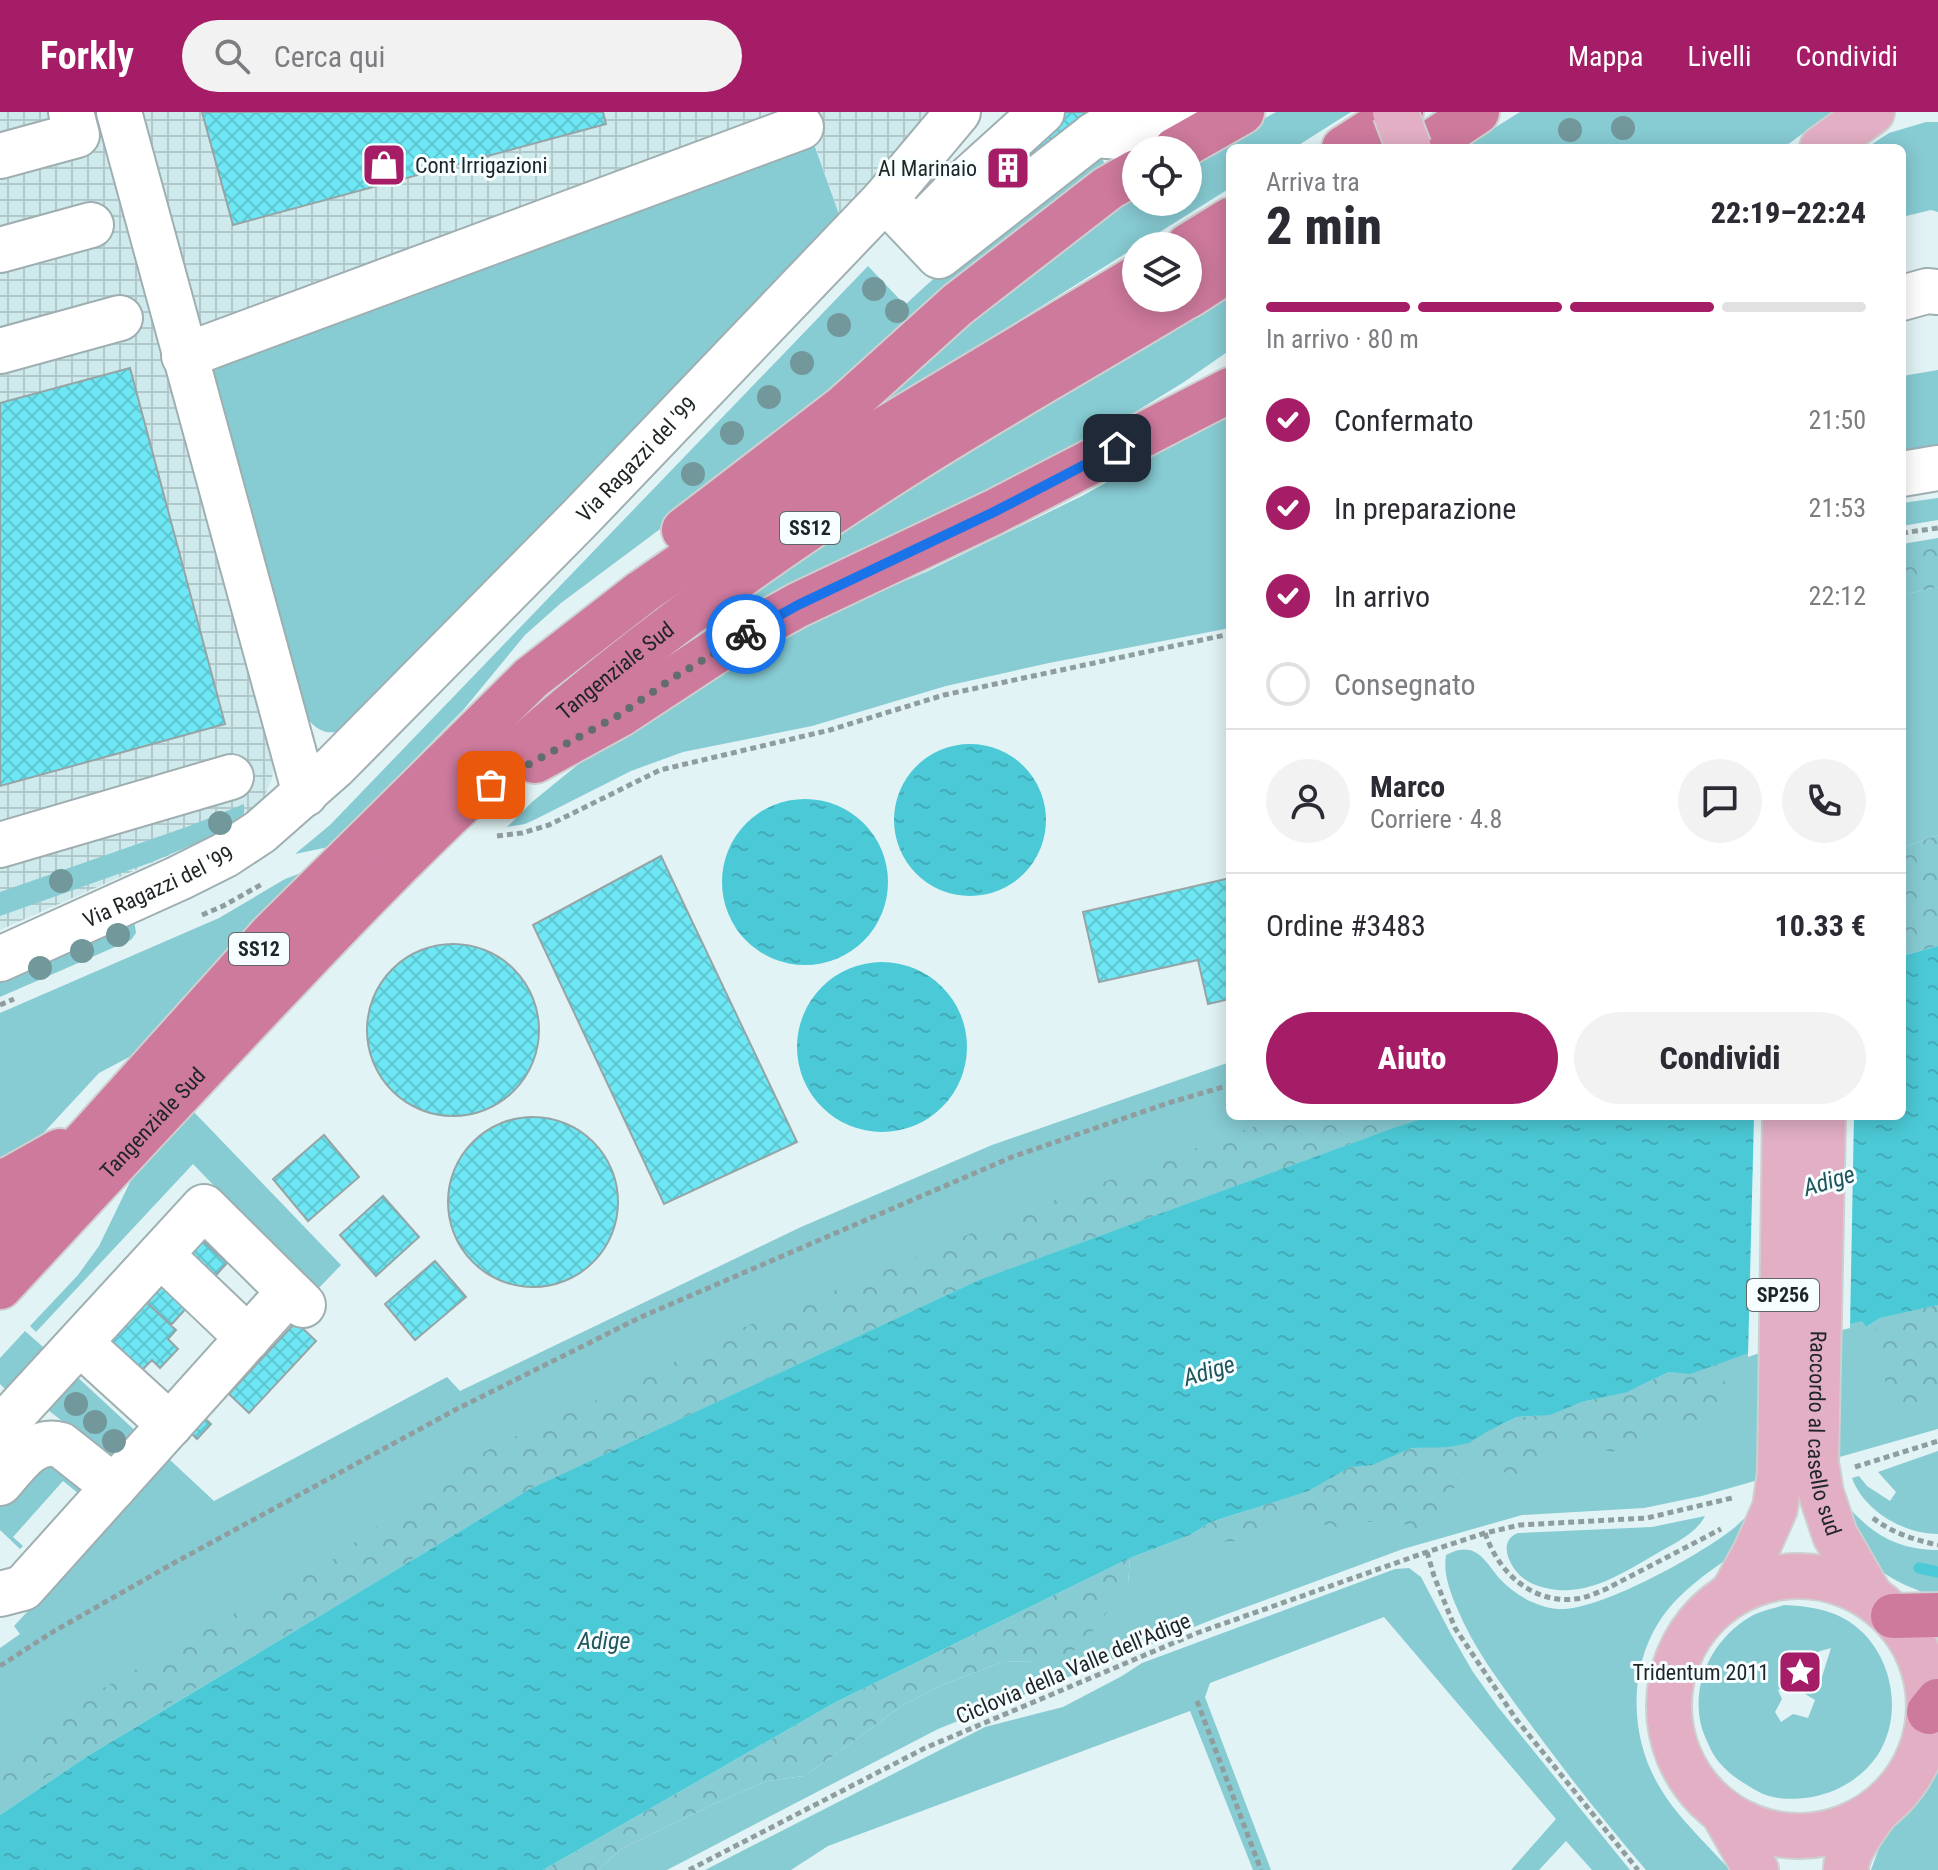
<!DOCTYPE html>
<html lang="it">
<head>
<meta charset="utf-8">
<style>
	body { margin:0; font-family:"Roboto Condensed",sans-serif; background:#f2f2f3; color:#2b2b33; height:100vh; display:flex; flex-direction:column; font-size:30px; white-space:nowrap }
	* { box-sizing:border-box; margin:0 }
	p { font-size:26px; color:#7c7c81 }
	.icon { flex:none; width:44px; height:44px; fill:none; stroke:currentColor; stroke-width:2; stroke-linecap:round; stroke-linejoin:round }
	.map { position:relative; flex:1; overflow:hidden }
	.sheet { position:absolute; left:1226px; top:32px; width:680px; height:976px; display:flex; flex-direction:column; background:#fff; border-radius:12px; box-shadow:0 4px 20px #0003 }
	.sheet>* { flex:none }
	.controls { position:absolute; left:1122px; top:24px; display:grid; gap:16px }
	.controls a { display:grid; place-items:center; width:80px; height:80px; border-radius:50%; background:#fff; box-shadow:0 4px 20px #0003; font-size:40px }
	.pin { position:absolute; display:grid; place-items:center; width:68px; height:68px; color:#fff; margin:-34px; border-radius:16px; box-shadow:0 4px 12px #0006 }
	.courier { position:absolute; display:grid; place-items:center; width:80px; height:80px; margin:-40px; border:6px solid #1a73e8; border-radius:50%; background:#fff; color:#222; box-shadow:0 2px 10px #0007 }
	.summary em { font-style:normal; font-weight:800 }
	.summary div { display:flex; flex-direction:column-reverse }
	.summary { display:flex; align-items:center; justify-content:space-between; height:136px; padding:0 40px }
	h1 { font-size:52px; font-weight:800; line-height:60px }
	.bar { display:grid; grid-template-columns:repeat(4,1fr); gap:12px 8px; align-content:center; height:96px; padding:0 40px }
	.bar i { height:10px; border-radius:6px; background:#e1e1e2 }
	.bar .on { background:#a51d66 }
	.bar p { grid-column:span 4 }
	.line { display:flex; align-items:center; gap:20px; padding:0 40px; border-top:2px solid #e1e1e2 }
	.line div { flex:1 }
	.round { display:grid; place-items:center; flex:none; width:84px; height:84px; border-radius:42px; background:#f2f2f3 }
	ol { padding:0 40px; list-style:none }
	li { display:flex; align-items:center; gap:24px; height:88px }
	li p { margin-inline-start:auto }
	li .icon { padding:8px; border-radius:50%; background:#a51d66; color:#fff; stroke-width:4 }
	li:last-child { color:#7c7c81 }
	li i { width:44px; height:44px; border:4px solid #e1e1e2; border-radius:50% }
	.button { display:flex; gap:16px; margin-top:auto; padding:16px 40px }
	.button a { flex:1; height:92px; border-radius:48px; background:#a51d66; color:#fff; font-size:32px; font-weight:800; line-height:92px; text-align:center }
	.button a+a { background:#f2f2f3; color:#2b2b33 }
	header { display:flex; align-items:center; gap:48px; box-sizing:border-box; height:112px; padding:0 40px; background:#a51d66; color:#fff }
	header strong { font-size:38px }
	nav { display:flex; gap:44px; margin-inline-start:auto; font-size:28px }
	.search { width:560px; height:72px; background:#f2f2f3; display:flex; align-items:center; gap:20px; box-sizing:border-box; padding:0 28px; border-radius:44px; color:#7c7c81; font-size:30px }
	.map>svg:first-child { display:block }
</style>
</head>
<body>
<header>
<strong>Forkly</strong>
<div class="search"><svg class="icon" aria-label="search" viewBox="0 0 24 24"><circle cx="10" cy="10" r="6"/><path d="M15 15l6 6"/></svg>Cerca qui</div>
<nav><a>Mappa</a><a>Livelli</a><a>Condividi</a></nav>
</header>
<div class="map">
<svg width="1938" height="1758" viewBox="0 0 1938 1758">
	<defs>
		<pattern id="industrial-grid" width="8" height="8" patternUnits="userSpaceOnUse" patternTransform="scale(2)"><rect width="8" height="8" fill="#cfeaed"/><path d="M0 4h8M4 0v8" fill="none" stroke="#b1c9cb"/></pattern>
		<pattern id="forest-crowns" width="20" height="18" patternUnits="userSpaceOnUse" patternTransform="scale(2)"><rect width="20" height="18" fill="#87cbd3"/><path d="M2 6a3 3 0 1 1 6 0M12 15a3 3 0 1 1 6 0" fill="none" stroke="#74aeb5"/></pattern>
		<pattern id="water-ripples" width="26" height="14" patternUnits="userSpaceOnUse" patternTransform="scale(2)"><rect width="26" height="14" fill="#4cc9d6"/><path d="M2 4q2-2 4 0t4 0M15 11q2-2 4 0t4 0" fill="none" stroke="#42acb8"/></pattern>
		<pattern id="building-cross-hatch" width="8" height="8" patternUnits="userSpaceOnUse" patternTransform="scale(2)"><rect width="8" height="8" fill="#6de7f4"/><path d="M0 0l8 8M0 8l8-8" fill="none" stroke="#5ec6d1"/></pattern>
	</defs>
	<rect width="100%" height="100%" fill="#e2f3f5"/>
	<path fill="url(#industrial-grid)" d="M0,0H940L840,105L804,2L276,636L272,667L263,688L215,723L0,818Z"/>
	<path fill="#87cbd3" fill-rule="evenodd" d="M1276,0H1351L1294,36H1230V76L962,244L832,323L849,306L1136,76V90H1188V47Z
		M1520,0H1832L1783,36H1462Z
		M1926,10H1938V100L1931,98L1902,105V36H1866L1889,21Z
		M810,21L840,105L346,617C329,624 318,620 307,606L209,253Z
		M1101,45L1104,50V56L944,175L805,299L699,388L561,491L525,523L464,597L329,735L295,742L330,713L868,154L905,193C962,138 1027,94 1092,50Z
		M1230,185V238L1184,270L1137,299L1047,351L800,468L721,513L717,507L802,445L951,350Z
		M1938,258V344L1902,351V264Z
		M1230,298V516L1049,551L946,574L812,614L683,640L631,659L536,707L525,712L507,715L532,690L586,646L735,547L804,511L926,460L1082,384L1150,346Z
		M1938,386V408L1902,414V391Z
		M1938,475V723L1902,736V483Z
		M244,692V702L215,723L152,750L0,804V780L192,713Z
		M306,759L142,935L133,943L99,961L24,1042L0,1057V901L219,806L285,767Z
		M134,808L136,821L131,828L0,885V867Z
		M1230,950V1004H1431L1396,1015L979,1168L530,1377L86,1645L0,1703V1536L20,1522L14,1514L169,1347L214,1389L447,1265L460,1279L801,1115L992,1033Z
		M192,998L341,1153L316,1179L193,1052L36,1220L30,1214L78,1163L99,1134L133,1064Z
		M1938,1193V1317L1702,1384L1644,1396L1522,1403L1403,1437L1219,1505L938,1617L667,1758H598L621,1737L716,1691L767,1669L804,1664L853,1630L901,1594L944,1572L1003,1550L1037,1549L1128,1472L1130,1446L1190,1423L1350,1355L1690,1261L1785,1228L1862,1208L1866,1215L1880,1206Z
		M25,1219L51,1242L12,1284L0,1272V1246Z
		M73,1261L142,1325L116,1351L48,1298L0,1350Z
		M1938,1339V1422C1904,1422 1864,1399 1852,1366L1859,1364L1867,1374L1890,1389L1896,1380L1878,1360Z
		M53,1351L91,1378L84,1386L63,1369L13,1425L23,1434L20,1437L0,1418V1394L39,1353Z
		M1842,1388C1869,1420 1895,1438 1938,1438V1456L1920,1453L1918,1459L1938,1464V1485C1915,1479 1876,1462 1863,1441C1854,1425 1849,1405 1842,1388Z
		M1761,1391C1753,1405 1747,1422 1738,1435C1730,1446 1717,1454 1706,1462C1693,1472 1680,1483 1670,1495C1628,1544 1627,1621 1659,1674C1676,1704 1707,1732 1730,1758H1646C1603,1708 1563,1657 1525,1605C1499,1569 1474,1537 1457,1496C1450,1479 1443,1462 1446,1443C1452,1440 1461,1436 1469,1438C1482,1440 1492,1458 1500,1467C1515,1483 1536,1495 1558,1497C1598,1500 1702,1442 1734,1416C1743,1408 1752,1399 1761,1391Z
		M1705,1404C1696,1422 1673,1432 1656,1442C1626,1459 1594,1481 1558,1478C1546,1477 1532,1473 1523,1466C1509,1455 1497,1429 1518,1421L1652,1415Z
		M1409,1456L1421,1465L1451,1522L1473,1560L1498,1595L1630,1758H1592L1566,1729L1539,1758H1511L1556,1707L1384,1505L1210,1571L1205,1585L1271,1758H1253L1190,1599L828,1734L791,1758H705L985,1615L1063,1595L1122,1564L1142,1551L1395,1457Z
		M1784,1493C1805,1494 1824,1496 1843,1506C1890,1531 1907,1599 1877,1644C1862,1666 1838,1680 1812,1685C1795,1688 1774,1688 1759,1680C1739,1669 1720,1657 1710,1636C1707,1629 1703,1621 1701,1613C1691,1570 1713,1527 1750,1505C1760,1499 1773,1497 1784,1493ZM1831,1536L1820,1571L1810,1567L1804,1569L1806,1578L1802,1580L1815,1588L1808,1606L1793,1602L1781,1610L1775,1600L1782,1587L1778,1578L1784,1575L1788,1566L1786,1555H1797L1784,1542H1810Z
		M1938,1653V1758H1871L1883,1725L1902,1703Z"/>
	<path fill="url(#forest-crowns)" d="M1938,426V475L1902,483V432Z
		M1938,723V834L1902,844V736Z
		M1283,1004H1431L1396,1015L979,1168L530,1377L0,1693V1662L22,1639L41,1607L88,1585L291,1469L321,1457L365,1422L431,1382L474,1345L524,1320L646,1266L708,1231L801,1190L857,1171L1004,1107Z
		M1938,1193V1280L1918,1297C1880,1295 1888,1277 1883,1249C1881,1241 1874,1233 1875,1225C1875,1219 1878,1212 1880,1206Z
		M1721,1251L1726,1275L1723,1288L1706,1308L1690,1313L1665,1305L1652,1325L1612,1340L1570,1330L1556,1332L1551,1344L1536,1359L1513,1363L1493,1357L1469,1331L1488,1319L1517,1305L1550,1303L1582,1290L1627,1280L1669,1260L1690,1261Z
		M1449,1335L1460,1345L1464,1364C1445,1383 1444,1402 1420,1418L1399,1410H1357L1343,1416L1325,1413L1293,1400L1272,1406L1248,1429L1206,1430L1190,1423L1211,1410L1308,1379L1350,1355L1372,1353L1412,1336Z
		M1130,1446L1128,1472L1086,1528L1067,1544L1037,1549L1003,1550L944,1572L901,1594L853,1630L804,1664L767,1669L716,1691L621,1737L598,1758H543L836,1590Z"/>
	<path fill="url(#water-ripples)" d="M894 708a76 76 0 1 1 152 0a76 76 0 1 1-152 0Z
		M722 770a83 83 0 1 1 166 0a83 83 0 1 1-166 0Z
		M1938,834V1193L1880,1206L1866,1215L1862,1209L1785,1228L1690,1262L1669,1260L1627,1280L1582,1290L1550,1303L1517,1305L1488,1319L1469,1331L1449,1335L1412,1336L1372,1353L1350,1355L1308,1379L1211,1410L1190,1423L1130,1446L836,1590L543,1758H0V1703L86,1645L530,1377L979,1168L1396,1015L1431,1004H1902V844Z
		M797 935a85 85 0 1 1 170 0a85 85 0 1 1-170 0Z"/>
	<path fill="#e2f3f5" d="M1754,1004H1854L1850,1216L1786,1232L1748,1245Z"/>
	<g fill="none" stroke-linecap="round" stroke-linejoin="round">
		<path stroke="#4cc9d6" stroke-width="11" d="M1919,1456L1938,1460"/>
	</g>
	<path fill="url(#building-cross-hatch)" stroke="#95a5a6" stroke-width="2" d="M202,0H603L606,12L233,113Z
		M1057,0H1097L976,92Z
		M130,256L225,612L0,674V291Z
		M661,744L797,1030L664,1092L533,813Z
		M1230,766V887L1208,892L1198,848L1099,870L1083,800Z
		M367 918a86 86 0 1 1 172 0a86 86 0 1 1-172 0Z
		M448 1090a85 85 0 1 1 170 0a85 85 0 1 1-170 0Z
		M324,1023L359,1065L308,1109L273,1067Z
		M383,1084L419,1125L376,1164L340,1123Z
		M201,1127L227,1151L171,1213L145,1189Z
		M435,1149L466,1185L415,1228L385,1192Z
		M145,1189L176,1218L168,1227L178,1237L160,1256L152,1248L141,1259L108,1229Z
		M296,1210L316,1229L249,1301L229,1282Z
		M201,1303L211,1312L197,1327L187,1317Z"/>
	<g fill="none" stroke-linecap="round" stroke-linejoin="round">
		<g stroke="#9fafb1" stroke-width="48">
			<g id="minor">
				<path d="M119,0L305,682"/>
				<path d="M1094,23L1135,26L1155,21L1211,0"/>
				<path d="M0,44L77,23L71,0"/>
				<path d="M885,87L939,144L1094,23L1130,0"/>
				<path d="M916,119L959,75L1042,0"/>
				<path d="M0,138L91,113"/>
				<path d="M1902,186L1927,179L1938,180"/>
				<path d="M0,239L120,206"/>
				<path d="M184,244L801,15"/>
				<path d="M1902,362L1938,356"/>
				<path d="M0,733L231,665"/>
				<path id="s1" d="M0,847L179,766L225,743L260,720L335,654L580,406L885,87L958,0"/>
				<path d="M161,1143L248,1226"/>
				<path d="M80,1231L170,1313"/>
				<path d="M0,1317L204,1095L303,1193"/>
				<path d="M0,1371C16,1353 33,1325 61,1333L114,1375"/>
				<path d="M0,1482L23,1476L289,1180"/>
				<path d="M1928,1613L1938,1628"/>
			</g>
		</g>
		<g stroke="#cecfcf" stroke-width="48">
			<g id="major">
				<path d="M1822,36L1872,0"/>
				<path id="s2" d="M1823,1004L1816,1351L1821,1381L1835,1423L1870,1484"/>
				<circle cx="1799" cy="1594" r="130"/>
				<path d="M1733,1481L1756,1439L1775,1396L1780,1361L1785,1004"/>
				<path d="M1723,1700L1756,1758"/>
				<path d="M1846,1758C1846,1737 1865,1716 1876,1699"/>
			</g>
		</g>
		<g stroke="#cecfcf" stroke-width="48">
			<g id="highway">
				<path d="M1344,36L1401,0"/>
				<path d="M1423,36L1477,0"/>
				<path d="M1175,38L1242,0"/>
				<path d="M1188,134L1230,108"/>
				<path d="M1188,184L1230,157"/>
				<path d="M684,418L843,296L957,193L1108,76L1136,60"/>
				<path d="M535,649L619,603L724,534L798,493L994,400L1230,278"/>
				<path d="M0,1070L12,1066L60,1039"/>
				<path d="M0,1121L93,1021L271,823L531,566L642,480L748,407L886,316L1136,166"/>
				<path id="s3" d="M0,1175C99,1068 198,961 298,856C384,765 472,676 568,596C676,506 791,425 910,350C1000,293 1093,241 1184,186"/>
				<path d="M1893,1504L1938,1503"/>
				<path d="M1929,1600L1938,1589"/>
			</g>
		</g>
		<path stroke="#909d9e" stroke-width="5" stroke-dasharray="6 4" stroke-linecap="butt" d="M1902,421L1938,416
			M497,724L522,721L549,713L660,658L830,618L944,583L1230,522
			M202,803L223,794L264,771
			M0,893L14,887
			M1855,1355L1938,1329
			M1873,1406C1892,1421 1915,1428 1938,1433
			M1485,1421C1498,1460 1532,1492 1575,1487C1586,1486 1596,1481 1606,1477L1721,1417
			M1427,1440L1434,1464L1455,1516L1516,1607L1638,1758
			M0,1554L51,1521L172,1452L455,1298L641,1205L1012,1045L1168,991L1230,973
			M1197,1589L1261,1758
			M689,1758L925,1636L1197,1521L1427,1440L1485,1421L1520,1413L1647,1406L1732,1386"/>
		<use href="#minor" stroke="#fff" stroke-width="44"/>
		<use href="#major" stroke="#e2afc4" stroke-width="44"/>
		<use href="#highway" stroke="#ce7a9d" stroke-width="44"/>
		<g stroke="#cecfcf" stroke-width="48" stroke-linecap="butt">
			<path id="major-bridge" d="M1395,0L1409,36"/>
		</g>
		<use href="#major-bridge" stroke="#e2afc4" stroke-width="44"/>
	</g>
	<g fill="#73989c">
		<circle cx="1623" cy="16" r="12"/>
		<circle cx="1570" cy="18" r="12"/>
		<circle cx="874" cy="177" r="12"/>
		<circle cx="897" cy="199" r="12"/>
		<circle cx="839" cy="213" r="12"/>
		<circle cx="802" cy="251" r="12"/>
		<circle cx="769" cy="285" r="12"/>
		<circle cx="732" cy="321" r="12"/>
		<circle cx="693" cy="362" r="12"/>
		<circle cx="220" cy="711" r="12"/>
		<circle cx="61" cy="769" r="12"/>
		<circle cx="118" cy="823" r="12"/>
		<circle cx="82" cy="839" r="12"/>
		<circle cx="40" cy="856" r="12"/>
		<circle cx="76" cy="1292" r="12"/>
		<circle cx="95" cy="1310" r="12"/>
		<circle cx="114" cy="1329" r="12"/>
	</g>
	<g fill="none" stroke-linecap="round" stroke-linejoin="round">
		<path stroke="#636d6e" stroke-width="8" stroke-dasharray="0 14.4" d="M491,673L619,603L673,566L746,522"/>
		<path stroke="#1a73e8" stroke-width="10" d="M746,522L798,493L994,400L1117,336"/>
	</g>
	<defs>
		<g id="shop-square" transform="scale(2.3)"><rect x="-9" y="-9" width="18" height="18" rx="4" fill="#a51d66" stroke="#f7feff"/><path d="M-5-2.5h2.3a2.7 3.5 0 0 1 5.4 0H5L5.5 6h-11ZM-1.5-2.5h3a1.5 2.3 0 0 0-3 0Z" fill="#fff"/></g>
		<g id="building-square" transform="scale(2.3)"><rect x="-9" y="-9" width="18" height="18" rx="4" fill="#a51d66" stroke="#f7feff"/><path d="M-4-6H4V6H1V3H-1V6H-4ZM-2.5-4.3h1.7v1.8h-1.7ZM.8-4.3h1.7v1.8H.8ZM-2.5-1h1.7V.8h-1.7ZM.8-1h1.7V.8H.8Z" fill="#fff"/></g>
		<g id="sight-square" transform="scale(2.3)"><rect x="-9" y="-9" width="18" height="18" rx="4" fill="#a51d66" stroke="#f7feff"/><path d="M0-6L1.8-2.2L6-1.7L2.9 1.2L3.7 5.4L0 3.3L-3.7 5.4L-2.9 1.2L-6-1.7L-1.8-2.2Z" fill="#fff"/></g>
	</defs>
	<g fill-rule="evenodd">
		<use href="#shop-square" x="384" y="53"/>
		<use href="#building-square" x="1008" y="56"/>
		<use href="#sight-square" x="1800" y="1560"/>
	</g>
	<g text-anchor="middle" stroke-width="6" stroke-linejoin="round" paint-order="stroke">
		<g fill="#f7feff" stroke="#606667" stroke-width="2">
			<rect x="780" y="400" width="60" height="32" rx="6"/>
			<rect x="229" y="821" width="60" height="32" rx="6"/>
			<rect x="1747" y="1167" width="72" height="32" rx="6"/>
		</g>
		<g font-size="20" font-weight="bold" fill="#1f2526">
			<text x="810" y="423">SS12</text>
			<text x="259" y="844">SS12</text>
			<text x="1783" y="1190">SP256</text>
		</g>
		<g font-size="22" fill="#1f2526" stroke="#f7feff" text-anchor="end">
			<text x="415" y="61" text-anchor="start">Cont Irrigazioni</text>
			<text x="977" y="64">Al Marinaio</text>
			<text x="1769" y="1568">Tridentum 2011</text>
		</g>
		<g font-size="22" fill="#1f2526" stroke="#f7feff">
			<text dy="8" stroke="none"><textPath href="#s1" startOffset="820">Via Ragazzi del '99</textPath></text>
			<text dy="8" stroke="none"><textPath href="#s3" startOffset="872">Tangenziale Sud</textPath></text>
			<text dy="8" stroke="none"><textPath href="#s1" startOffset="174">Via Ragazzi del '99</textPath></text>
			<text dy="8" stroke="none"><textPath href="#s3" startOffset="224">Tangenziale Sud</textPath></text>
			<text dy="8" stroke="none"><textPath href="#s2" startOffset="318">Raccordo al casello sud</textPath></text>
			<text transform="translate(1073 1556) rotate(-23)" y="8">Ciclovia della Valle dell'Adige</text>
		</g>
		<g font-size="24" font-style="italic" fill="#21565c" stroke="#f7feff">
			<text transform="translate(1829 1069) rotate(-17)" y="8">Adige</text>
			<text transform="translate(1209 1259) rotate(-17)" y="8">Adige</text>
			<text x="604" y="1537">Adige</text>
		</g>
	</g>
</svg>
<div class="controls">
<a><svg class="icon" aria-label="locate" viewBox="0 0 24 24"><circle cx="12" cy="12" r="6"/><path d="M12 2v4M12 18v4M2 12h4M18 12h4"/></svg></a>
<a><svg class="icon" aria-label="layers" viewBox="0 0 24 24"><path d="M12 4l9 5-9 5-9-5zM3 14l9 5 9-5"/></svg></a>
</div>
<div class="pin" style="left:491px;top:673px;background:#ea580c"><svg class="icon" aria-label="bag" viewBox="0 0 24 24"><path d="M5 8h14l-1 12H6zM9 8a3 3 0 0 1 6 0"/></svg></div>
<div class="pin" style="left:1117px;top:336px;background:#1f2937"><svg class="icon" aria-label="home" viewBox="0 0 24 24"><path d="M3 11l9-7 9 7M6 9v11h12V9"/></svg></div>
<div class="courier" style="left:746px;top:522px"><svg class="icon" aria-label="bike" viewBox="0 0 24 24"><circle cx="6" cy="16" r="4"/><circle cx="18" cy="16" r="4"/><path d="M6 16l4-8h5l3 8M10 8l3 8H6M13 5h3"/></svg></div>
<section class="sheet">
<div class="summary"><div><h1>2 min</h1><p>Arriva tra</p></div><em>22:19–22:24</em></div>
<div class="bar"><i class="on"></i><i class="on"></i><i class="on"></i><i></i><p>In arrivo · 80 m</p></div>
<ol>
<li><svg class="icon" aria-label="check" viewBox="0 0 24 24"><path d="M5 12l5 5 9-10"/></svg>Confermato<p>21:50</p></li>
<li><svg class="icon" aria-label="check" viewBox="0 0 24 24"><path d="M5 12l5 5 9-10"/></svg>In preparazione<p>21:53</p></li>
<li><svg class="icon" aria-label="check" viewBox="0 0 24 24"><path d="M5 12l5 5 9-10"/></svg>In arrivo<p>22:12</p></li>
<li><i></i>Consegnato</li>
</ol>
<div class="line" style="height:144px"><a class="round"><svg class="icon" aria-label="person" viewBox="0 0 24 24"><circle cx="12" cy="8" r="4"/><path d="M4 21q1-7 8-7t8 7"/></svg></a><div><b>Marco</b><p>Corriere · 4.8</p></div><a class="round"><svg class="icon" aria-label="chat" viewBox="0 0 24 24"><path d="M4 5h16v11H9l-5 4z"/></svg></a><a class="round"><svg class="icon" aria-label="phone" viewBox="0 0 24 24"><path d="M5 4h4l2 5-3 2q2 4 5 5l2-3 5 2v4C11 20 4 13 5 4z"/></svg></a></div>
<div class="line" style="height:104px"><div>Ordine #3483</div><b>10.33 €</b></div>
<div class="button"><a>Aiuto</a><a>Condividi</a></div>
</section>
</div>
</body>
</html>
